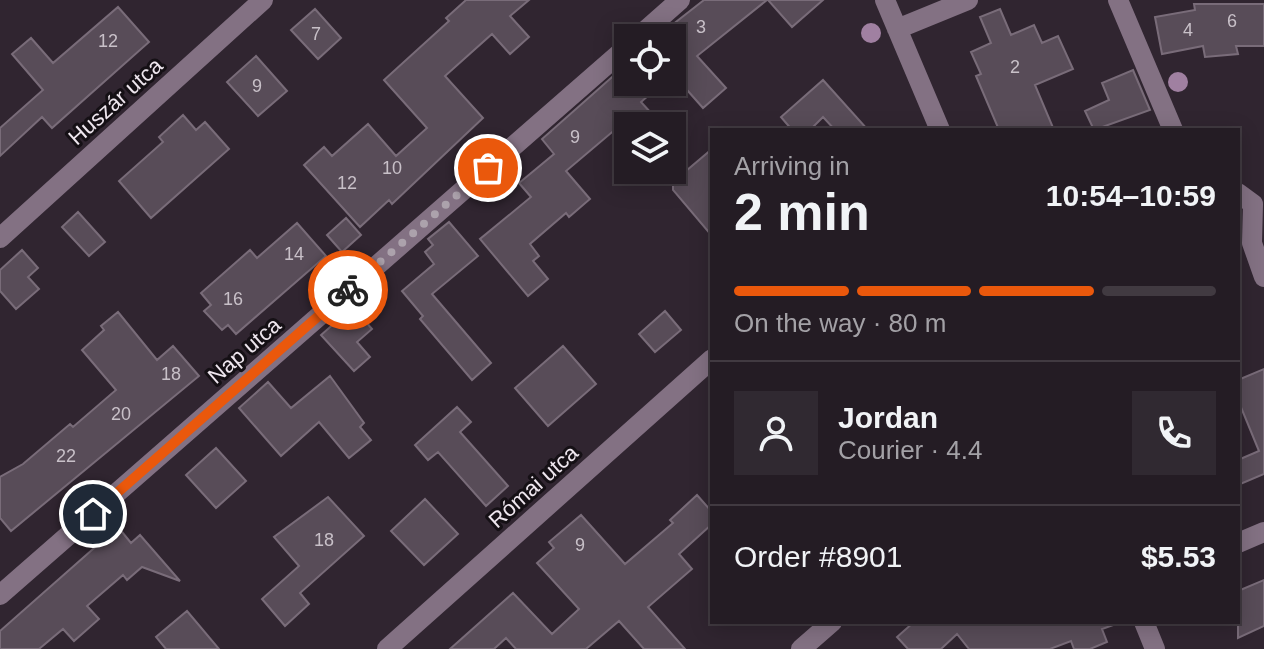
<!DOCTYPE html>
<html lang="en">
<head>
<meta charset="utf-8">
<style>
	body { margin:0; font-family:Helvetica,sans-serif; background:#302931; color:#f1f3f6; height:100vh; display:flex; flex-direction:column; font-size:30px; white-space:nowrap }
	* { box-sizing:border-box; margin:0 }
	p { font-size:26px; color:#a3a1a6 }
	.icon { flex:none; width:44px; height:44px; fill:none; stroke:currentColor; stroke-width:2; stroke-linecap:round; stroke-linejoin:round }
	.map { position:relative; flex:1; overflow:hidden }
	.side { position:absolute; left:710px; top:128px; width:530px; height:496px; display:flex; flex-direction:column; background:#241c24; border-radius:0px; box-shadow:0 4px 20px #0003,0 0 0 2px #413a41 }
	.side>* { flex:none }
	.buttons { position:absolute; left:614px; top:24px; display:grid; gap:16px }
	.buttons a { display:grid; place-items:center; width:72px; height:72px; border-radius:0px; background:#241c24; box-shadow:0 4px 20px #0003,0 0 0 2px #413a41; font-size:40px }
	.pin { position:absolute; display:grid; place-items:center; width:68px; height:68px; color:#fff; margin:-34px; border:4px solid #fff; border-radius:50%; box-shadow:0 2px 8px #0007 }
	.courier { position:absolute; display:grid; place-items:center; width:80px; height:80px; margin:-40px; border:6px solid #ea580c; border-radius:50%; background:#fff; color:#222; box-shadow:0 2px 10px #0007 }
	.headline em { font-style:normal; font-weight:800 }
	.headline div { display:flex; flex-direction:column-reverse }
	.headline { display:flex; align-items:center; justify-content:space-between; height:136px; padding:0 24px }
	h1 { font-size:52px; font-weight:800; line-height:60px }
	.bar { display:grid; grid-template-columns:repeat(4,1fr); gap:12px 8px; align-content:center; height:96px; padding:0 24px }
	.bar i { height:10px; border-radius:6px; background:#413a41 }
	.bar .current { background:#ea580c }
	.bar p { grid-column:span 4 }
	.line { display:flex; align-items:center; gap:20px; padding:0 24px; border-top:2px solid #413a41 }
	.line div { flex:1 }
	.round { display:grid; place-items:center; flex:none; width:84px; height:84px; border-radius:0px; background:#302931 }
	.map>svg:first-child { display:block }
</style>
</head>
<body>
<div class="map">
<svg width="1264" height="649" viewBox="0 0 1264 649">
	<rect width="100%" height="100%" fill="#302530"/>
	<path fill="#584c58" stroke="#796c79" stroke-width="2" d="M466,0H529L510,16L529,37L510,54L492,34L445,76L483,118L392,204L389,200L360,227L304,165L324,147L332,156L368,124L396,156L427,128L384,80L449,21L446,18Z
		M704,0H767L697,56L726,88L703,108L672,73V25Z
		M768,0H823L792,27Z
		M1194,4H1264V46H1236L1238,54L1205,57L1203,46L1162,54L1155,17L1195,10Z
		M118,7L149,42L52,128L42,117L0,156V128L43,90L12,54L31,38L53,63Z
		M315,9L341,38L318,59L291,30Z
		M1000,9L1011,35L1034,25L1042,43L1058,36L1073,69L1035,85L1054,130H999L976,76L981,74L971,52L991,43L980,17Z
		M256,56L287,91L258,116L227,82Z
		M628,63V82H664L641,102L663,126H628L624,122L566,171L590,199L569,217L566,213L530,244L539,256L533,261L548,279L528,296L480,239L531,197L519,183L554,154L542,139Z
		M1133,70L1150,110L1094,130L1085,111L1109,100L1102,83Z
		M823,80L868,130H835L823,117L810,130H792L781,117Z
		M183,115L196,130L205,122L229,149L151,218L119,181L163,142L159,137Z
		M712,149V236L673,190V182Z
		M78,212L105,242L89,256L62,227Z
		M346,218L361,235L342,252L327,235Z
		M449,222L478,256L432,294L491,363L472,380L420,319L423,316L402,291L434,264L425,252L433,245L428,239Z
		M297,223L326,256L236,334L228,325L222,330L204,311L211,305L201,293L250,250L257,258Z
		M22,250L38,268L28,277L39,289L16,309L0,291V270Z
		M353,307L372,329L357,342L370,357L354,371L321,335Z
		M665,311L681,330L655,352L639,334Z
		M118,312L157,360L173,346L199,376L11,531L0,518V477L23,464L70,424L73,427L116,390L82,350L104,330L101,326Z
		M563,346L596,384L548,426L515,388Z
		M1264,369V474L1238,485V460L1259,451L1238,400V380Z
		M330,376L364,423L360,427L371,440L349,458L319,422L281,456L239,408L268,382L291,408Z
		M457,407L471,422L460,432L508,486L486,506L438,452L428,460L415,445Z
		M216,448L246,481L216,508L186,475Z
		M697,495L712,512V524L679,554L692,569L648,607L685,649H644L619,621L586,649H516L506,638L494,649H450L513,593L552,634L579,609L537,563L554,548L549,542L581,515L625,564L673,523L670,520Z
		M328,497L364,536L300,593L309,604L285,626L262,599L299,566L274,537Z
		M425,499L458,534L424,565L391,531Z
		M118,527L131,543L140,535L180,581L142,567L127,580L123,575L87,606L99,619L74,641L63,629L39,649H0V631Z
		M1264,580V626L1238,638V591Z
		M187,611L219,649H166L156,637Z
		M914,622H1116V624L1102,629L1107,642L1090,649H1074L1071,641L1050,649H969L957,634L941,649H908L897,637Z"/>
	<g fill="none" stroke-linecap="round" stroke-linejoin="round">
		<path stroke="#837183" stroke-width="20" d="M885,0L940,130
			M1118,0L1173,130
			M897,29L968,0
			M637,38L680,0
			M1238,193L1253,204L1252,243L1264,277
			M0,238L263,0
			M1238,543L1264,532
			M0,595L628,46
			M1144,622L1155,649
			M387,649L712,359
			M801,649L832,622"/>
	</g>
	<g fill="#a080a1">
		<circle cx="871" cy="33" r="10"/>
		<circle cx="1178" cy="82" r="10"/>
	</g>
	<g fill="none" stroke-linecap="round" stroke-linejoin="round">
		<path stroke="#aca2ac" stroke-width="8" stroke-dasharray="0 14.4" d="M348,290L488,168"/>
		<path stroke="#ea580c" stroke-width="10" d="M93,514L348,290"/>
	</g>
	<g text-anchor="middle" stroke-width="6" stroke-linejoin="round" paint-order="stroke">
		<g font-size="18" fill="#c8c0c8">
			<text x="1232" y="27">6</text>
			<text x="701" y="33">3</text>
			<text x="1188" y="36">4</text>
			<text x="316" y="40">7</text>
			<text x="108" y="47">12</text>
			<text x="1015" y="73">2</text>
			<text x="257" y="92">9</text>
			<text x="575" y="143">9</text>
			<text x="392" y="174">10</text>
			<text x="347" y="189">12</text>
			<text x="294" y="260">14</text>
			<text x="233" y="305">16</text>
			<text x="171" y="380">18</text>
			<text x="121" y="420">20</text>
			<text x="66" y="462">22</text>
			<text x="324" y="546">18</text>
			<text x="580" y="551">9</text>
		</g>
		<g font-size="22" fill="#eee6ee" stroke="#151015">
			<text transform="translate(115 101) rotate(-42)" y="8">Huszár utca</text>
			<text transform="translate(244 350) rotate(-41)" y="8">Nap utca</text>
			<text transform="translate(533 486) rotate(-42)" y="8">Római utca</text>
		</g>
	</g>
</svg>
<div class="buttons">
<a><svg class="icon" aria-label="locate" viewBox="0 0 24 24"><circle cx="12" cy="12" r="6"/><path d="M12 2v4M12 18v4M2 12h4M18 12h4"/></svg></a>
<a><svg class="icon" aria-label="layers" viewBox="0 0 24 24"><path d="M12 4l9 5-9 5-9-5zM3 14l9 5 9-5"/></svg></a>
</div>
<div class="pin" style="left:488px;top:168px;background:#ea580c"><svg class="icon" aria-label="bag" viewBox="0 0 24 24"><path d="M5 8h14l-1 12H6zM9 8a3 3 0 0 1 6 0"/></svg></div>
<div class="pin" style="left:93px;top:514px;background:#1f2937"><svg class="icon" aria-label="home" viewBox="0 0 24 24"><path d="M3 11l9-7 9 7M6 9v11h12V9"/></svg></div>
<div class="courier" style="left:348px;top:290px"><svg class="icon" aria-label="bike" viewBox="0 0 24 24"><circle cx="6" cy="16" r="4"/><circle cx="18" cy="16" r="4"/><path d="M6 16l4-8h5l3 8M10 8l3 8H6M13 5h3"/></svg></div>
<section class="side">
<div class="headline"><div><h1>2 min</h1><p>Arriving in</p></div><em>10:54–10:59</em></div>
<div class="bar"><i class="current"></i><i class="current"></i><i class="current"></i><i></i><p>On the way · 80 m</p></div>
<div class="line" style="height:144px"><a class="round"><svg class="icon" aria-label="person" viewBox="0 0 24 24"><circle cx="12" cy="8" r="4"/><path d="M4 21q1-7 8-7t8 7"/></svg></a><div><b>Jordan</b><p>Courier · 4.4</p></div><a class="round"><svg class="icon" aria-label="phone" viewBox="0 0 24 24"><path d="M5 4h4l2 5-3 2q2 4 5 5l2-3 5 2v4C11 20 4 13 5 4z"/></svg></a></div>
<div class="line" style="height:104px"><div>Order #8901</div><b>$5.53</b></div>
</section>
</div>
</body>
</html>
